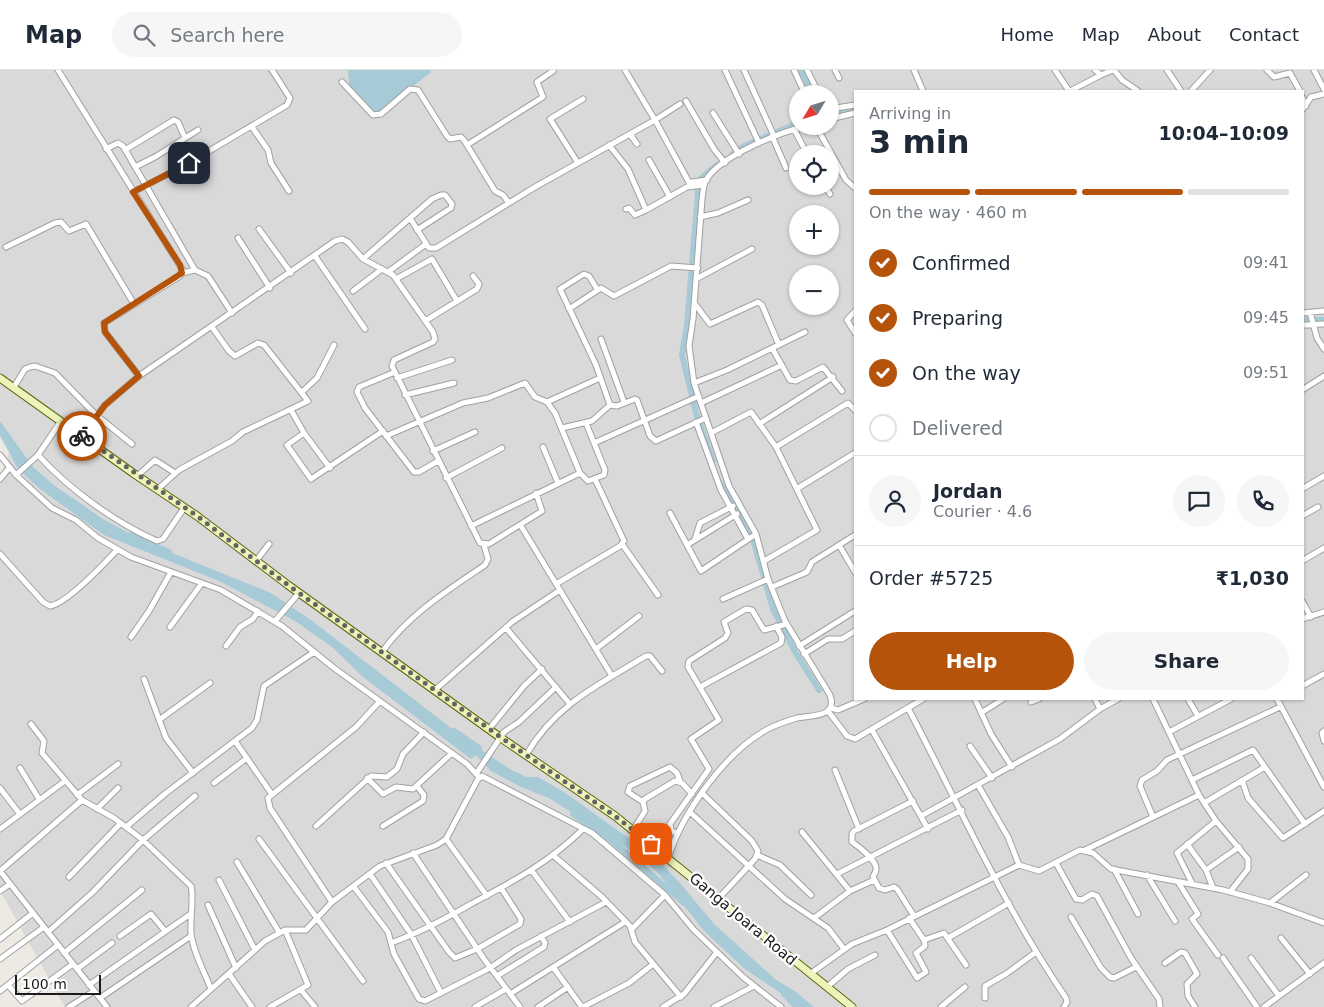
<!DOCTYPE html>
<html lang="en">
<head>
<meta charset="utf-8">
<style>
	body { margin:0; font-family:"DejaVu Sans",sans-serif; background:#f6f6f7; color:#1f2937; height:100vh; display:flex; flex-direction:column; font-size:19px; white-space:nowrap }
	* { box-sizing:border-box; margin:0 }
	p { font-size:16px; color:#747a83 }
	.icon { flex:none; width:28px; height:28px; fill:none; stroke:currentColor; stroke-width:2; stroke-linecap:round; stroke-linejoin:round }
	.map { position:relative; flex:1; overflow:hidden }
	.panel { position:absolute; left:854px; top:20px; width:450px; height:610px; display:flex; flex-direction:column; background:#fff; border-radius:0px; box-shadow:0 1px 4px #0004 }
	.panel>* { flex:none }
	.needle { width:32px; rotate:232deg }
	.fabs { position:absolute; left:789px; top:15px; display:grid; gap:10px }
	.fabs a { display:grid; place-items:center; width:50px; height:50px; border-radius:50%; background:#fff; box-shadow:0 1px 4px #0004; font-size:25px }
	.scale { position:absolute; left:15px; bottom:12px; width:86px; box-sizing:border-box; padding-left:5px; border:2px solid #1c1c1c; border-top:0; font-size:14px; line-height:18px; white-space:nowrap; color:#1c1c1c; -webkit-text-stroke:4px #fff; paint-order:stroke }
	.pin { position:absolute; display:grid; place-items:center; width:42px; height:42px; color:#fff; margin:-21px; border-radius:10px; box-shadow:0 2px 8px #0006 }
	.courier { position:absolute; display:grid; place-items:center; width:50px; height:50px; margin:-25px; border:4px solid #b45309; border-radius:50%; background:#fff; color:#222; box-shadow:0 1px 6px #0007 }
	.overview em { font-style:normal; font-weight:700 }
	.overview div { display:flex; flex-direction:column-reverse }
	.overview { display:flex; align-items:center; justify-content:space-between; height:85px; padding:0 15px }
	h1 { font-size:32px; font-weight:700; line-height:38px }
	.bar { display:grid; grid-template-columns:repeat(4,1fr); gap:8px 5px; align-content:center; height:60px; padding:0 15px }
	.bar i { height:6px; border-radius:4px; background:#e0e1e3 }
	.bar .on { background:#b45309 }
	.bar p { grid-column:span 4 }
	.line { display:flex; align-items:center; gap:12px; padding:0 15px; border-top:1px solid #e0e1e3 }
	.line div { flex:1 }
	.round { display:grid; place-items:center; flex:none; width:52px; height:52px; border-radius:26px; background:#f6f6f7 }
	ol { padding:0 15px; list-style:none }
	li { display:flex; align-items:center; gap:15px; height:55px }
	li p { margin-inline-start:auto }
	li .icon { padding:5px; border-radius:50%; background:#b45309; color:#fff; stroke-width:4 }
	li:last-child { color:#747a83 }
	li i { width:28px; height:28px; border:2px solid #e0e1e3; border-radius:50% }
	.action { display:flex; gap:10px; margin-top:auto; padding:10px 15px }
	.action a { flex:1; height:58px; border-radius:30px; background:#b45309; color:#fff; font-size:20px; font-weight:700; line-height:58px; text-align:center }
	.action a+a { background:#f6f6f7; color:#1f2937 }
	header { display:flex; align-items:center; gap:30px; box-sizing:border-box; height:70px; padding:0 25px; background:#fff; border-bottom:1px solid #e0e1e3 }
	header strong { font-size:24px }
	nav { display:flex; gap:28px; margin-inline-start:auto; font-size:18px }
	.search { width:350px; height:45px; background:#f6f6f7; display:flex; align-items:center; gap:12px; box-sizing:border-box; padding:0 18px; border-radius:28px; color:#747a83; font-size:19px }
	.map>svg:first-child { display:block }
</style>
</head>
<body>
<header>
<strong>Map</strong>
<div class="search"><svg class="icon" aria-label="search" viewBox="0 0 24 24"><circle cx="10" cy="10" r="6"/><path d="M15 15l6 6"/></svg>Search here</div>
<nav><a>Home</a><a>Map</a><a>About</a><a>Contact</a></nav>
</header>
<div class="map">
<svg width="1324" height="937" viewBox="0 0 1324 937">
	<rect width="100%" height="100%" fill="#edeae3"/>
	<path fill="#dad9d9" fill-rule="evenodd" d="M0,0H1324V937H65L0,821V413L9,382L0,368ZM855,21H1302V629H855ZM798,24H830V56H798ZM798,84H830V116H798ZM798,144H830V176H798ZM798,204H830V236H798Z"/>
	<path fill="#a7cad7" d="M348,0H430L431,2L375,46L368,34L350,21Z
		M0,351L33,397L55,416L103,449L145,472L271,523L311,550L468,671L513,701L527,707H538L567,724L655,787L680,813L714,854L775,909L796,922L814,937H801L745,899L705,862L658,803L641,787L549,728L521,717L491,701L476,685L471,689L363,607L332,577L295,551L219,511L104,465L40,419L18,399L0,365Z"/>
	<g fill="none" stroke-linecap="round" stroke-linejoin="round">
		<path stroke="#a7cad7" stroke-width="6" d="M801,0L813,24
			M830,44L855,40
			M733,84L744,76L798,53
			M1302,250H1324
			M713,391L696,343L682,285L687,256L699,110L717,95
			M720,413L752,466L773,539L795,582L819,620
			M130,465L169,482
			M454,661L479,678
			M573,744L610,769L684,833
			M784,924L797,937"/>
		<g stroke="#a0a0a0" stroke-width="7">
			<path id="minor" d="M58,0L182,199L180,206L104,253L105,262L139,306
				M725,0L759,73
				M744,0L774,66
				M794,0L805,24
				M807,0L819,24
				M835,0L839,8
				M914,0L923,21
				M1055,0L1069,21
				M1095,0L1101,5L1113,0
				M1114,0L1122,10L1138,21
				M1167,0L1181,21
				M1267,0L1274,7L1290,3L1300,21
				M1314,0L1324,19
				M342,12L373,45L381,44L410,19L418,20L447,66L450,69L461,67L464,70L495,121L503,125L509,133
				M1070,21L1101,5
				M1191,21L1210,0
				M1302,27L1306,36
				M686,31L714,79L725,93
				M680,34L655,50L691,116L692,112L707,110
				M830,39L855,35
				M1302,40L1311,27L1324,24
				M713,43L739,84
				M830,49L855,43
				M816,56L846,110L855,118
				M252,57L268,80L271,93L289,121
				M794,59L807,84
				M630,64L637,74
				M772,66L786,98
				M467,75L543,27L537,12L553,1
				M609,75L628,99L646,140L687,117L704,115
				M106,79L118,73L123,76L195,200
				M125,80L174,50L178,52L185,68
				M649,90L670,127
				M578,93L550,49L583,29
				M135,97L155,87L198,60
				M825,116L830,124
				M133,122L182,97L287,35L290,28L272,0
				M626,139L629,138L635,145L646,140
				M700,147L718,143L748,130
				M410,148L429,178H436L535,117L655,50L625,0
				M259,159L291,203
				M238,168L270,218
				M6,177L55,153L61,152L69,161L86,154L134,234
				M315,186L365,259
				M363,189L432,129L441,125H445L452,134L451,138L417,160
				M388,202L426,174
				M182,203L195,200L208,206L232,243
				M396,209L432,189L457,231
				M696,209L752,179
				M597,219L589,206L584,204L560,219L596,295L610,335L617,336L635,329L637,330L650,366L656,371L706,348
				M353,221L382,199
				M695,234L710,254L758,232L762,235L779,275
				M569,239L601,218L614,226L671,196L698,198
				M855,241L847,250L855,263
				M1310,242L1317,268L1324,279
				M1302,243L1324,241
				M425,251L477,219L479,214L473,206
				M1302,255L1324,254
				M601,269L624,332
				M772,278L790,310L796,311L823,297L842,321
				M395,302L359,317L357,322L365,338L414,402H419L438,391
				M397,308L452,290
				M694,313L727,300L805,262
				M14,317L25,299L30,297L35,296L55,303L96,345L132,374
				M1302,320L1324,306
				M302,322L317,308L334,275
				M405,325L454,313
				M547,332L600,308
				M701,333L782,295
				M291,340L304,363L330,398
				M696,352L721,420L748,469
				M759,354L833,307
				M562,358L592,351L610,335
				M304,363L287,375L311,409L383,361
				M711,363L751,342L776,377L848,333L855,340
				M81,366L105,335L139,306L335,171L342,169L348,172L363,189L393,205L433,262L435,269L433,272L394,290L392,296L480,473L489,474L542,441L536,423
				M386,366L463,333L488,328L525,313L535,327L547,332L555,343L580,403L588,411L604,405L605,400L586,353
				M594,373L699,326
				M543,377L558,413
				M433,381L475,362
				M0,385L16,405L52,438L76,450L98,468L131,487L221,520L282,556L334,598L467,694L480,708
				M38,385C69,419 114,452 157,471L163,469L184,438
				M16,405L38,385L61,351
				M137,406L155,390L175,403
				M446,408L502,378
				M0,409L10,397
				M798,418L855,383
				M1302,419L1324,406
				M157,420L179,400L232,371L243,362L308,331L264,275L258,273L235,286L229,281L212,257
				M670,443L701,501L756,464
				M1302,446L1318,437
				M471,456L580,403
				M521,456L612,606
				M695,469L700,453L733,436
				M622,474L658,525
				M687,475L737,444
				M839,475L855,502
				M0,484L43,532L50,536C68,533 104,494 117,480
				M256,491L269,474
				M764,491L817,460L776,377
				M1302,491L1324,478
				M556,514L620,476L624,471L595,409
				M772,517L807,502L812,492L855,465
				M723,529L768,509
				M1302,531L1311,547
				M1302,549L1324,542
				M275,551L299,523
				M170,557L202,513
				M506,558L570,634
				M131,567L149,541L171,502
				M226,576L240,557L253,549L258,541
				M799,576L855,541
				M596,579L639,546
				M382,582C408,545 448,520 485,495L488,489L484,475
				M804,584L828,569H842L855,561
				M144,609L166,668L193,703
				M1302,616L1324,604
				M700,617L781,573L782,567L776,556
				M435,620L512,552L560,520
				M975,629L991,664L1012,697
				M1095,629L1100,639
				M1153,629L1199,725L1216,751L1248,789V799L1230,822
				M1188,629L1198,646
				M1277,629L1324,717
				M1031,632L1039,629
				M831,638L838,640L864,629
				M908,638C959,735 1004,837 1066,928L1067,932L1064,937
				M828,641L847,666L855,669L923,629
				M981,643L1003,629
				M159,650L210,613
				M31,654L44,671L42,683L82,730L114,748L143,770L191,816C194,824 190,851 191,863C193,882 204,901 211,919
				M489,659L524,616L542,599
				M872,660L928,759
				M1324,661L1322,663L1324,671
				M1169,662L1231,629
				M235,671L271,723
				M970,676L992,708
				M526,685C555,635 598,615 646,586H650L662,601
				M20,698L39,729
				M835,700L859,759
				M476,704L504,662L519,652L556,617
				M367,708L383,724L396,717L413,719L452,683
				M1192,710L1253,680L1305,754
				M1242,710L1248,728L1283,768L1324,741
				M214,713L247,688
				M978,715L1008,767L1019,795
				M0,718L19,743
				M703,724L752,771L758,781L755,789L718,829
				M77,725L118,694
				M913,731L854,761L852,764V772C858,776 878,791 876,800C876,802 874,804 873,807L879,818L885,820L894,817L897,819L914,846
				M643,732L628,722L630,716L670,697L677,703L680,711
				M1204,733L1265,697
				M97,739L118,718
				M691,743L785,829L828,858L844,879
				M921,746L1060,669L1100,639L1118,629
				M1153,747L1140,716L1142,710L1157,701L1167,690L1280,637
				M316,756L371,706L387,707L397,699L403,684L424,662
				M383,756L423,731L424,725L417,716
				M126,757L166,723L252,658L257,650L264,616L314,582
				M0,759L65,711
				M633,760L645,741L643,732L645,729L675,711L682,713L692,724
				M802,762L850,821L874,810
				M677,764L671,760L670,754L709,699L691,669L719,650L688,597L689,591L725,568L728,563L724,552L746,539L752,540L764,560L787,554
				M259,769L363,911
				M446,769L487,826
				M1187,774L1206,800L1213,818
				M1085,780L1199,725
				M413,783L484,889L520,937
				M757,785L780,795L811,825
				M554,786L602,827L630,856L635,872L681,927
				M668,788C683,742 725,682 768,659C777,654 787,651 797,648C811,645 838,648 830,625L785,551L768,509L756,464L729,416L694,313L689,276L693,249L702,129C703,123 703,116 706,110C720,86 780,62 807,56
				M237,792L279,862
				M386,793L449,882L455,888L477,879L520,854L521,849L501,818
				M1056,793L1076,829L1082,830L1092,824L1097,826L1131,888L1159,929L1160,937
				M1114,799L1138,844
				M1206,800L1239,777
				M0,801L107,937
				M0,801L82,730
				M532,801L570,852
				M370,804L411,864L441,923
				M837,804L962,740
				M1147,805L1175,851
				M69,807L121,753
				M219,810L255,880
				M1178,812L1198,844L1192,849L1218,885
				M1192,813L1177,783L1216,751
				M354,817L388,862L394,884L419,929L425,931L490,898L516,880L606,832
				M0,821L10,814
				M332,832L270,738L268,728L356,657L380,631
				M1270,833L1306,805
				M208,835L236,898
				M1071,847L1101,898L1110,907L1114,908L1136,897
				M814,848L850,821
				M909,848L924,870L944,863L966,895
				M632,859L665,825
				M887,860L917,908L926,902L916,883L925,876L924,870
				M48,862L93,822L143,770L195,726
				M120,866L151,844L165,861
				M948,868L1009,833
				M1281,868L1310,904
				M0,869L33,843
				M391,873C419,863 445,849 471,834C512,812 550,792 583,759
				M64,883L142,820
				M1223,888L1257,937
				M1251,888L1279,926
				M0,889L44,857
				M1165,893L1181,882L1185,883L1197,904L1187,914L1188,926L1195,937
				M553,897L582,937
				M77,899L112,873
				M229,904L252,937
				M810,904L852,874L887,860L1019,795L1039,801L1080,780L1093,783L1111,799L1223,820L1270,833L1324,853
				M497,906L544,877L545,873L541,866
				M8,915L22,931L73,894
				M89,915L189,845
				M827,917L848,899L875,885
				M301,920L315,937
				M0,921L58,875
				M510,924L625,852
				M100,928L191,866
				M985,928V916L1006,904L1036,882
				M69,937L94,921
				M191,937L265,871L285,860H306L332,832L380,796L437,775L446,769L478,709L482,706L592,763L665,825L694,860L743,907L781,937
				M270,937L308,915L285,860
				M475,937L506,919
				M538,937L568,917
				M583,937L629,913L652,895
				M663,937L684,924L717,882
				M714,937L754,916
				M941,937L965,917
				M1264,937L1324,893"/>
		</g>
		<g stroke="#5c680e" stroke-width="9">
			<path id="secondary" d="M0,308L133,403L197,446L288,515L501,668L615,746L852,937"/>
		</g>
		<use href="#minor" stroke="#fff" stroke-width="5"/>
		<use href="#secondary" stroke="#eef3bb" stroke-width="7"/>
	</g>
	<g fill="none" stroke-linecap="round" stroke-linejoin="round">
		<path stroke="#656462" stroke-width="5" stroke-dasharray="0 9" d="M82,366L197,446L288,515L513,676L615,746L651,774"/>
		<path stroke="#b45309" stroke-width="6" d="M82,366L105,335L139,306L105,262L104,253L182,203L180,195L133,122L189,93"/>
	</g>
	<g text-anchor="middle" stroke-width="4.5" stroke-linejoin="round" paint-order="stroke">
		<g font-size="15" fill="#1c1c1c" stroke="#fff">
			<text transform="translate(743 849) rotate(40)" y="5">Ganga Joara Road</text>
		</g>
	</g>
</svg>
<div class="fabs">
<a><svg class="needle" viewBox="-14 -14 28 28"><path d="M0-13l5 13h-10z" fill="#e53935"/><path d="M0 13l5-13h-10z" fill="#747a83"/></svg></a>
<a><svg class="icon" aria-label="locate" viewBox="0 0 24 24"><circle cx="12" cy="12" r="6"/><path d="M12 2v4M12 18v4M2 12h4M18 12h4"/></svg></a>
<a>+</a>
<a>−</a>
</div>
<div class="scale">100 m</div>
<div class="pin" style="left:651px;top:774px;background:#ea580c"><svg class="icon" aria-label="bag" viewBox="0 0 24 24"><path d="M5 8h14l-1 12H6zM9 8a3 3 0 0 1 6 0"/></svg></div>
<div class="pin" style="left:189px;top:93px;background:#1f2937"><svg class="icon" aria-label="home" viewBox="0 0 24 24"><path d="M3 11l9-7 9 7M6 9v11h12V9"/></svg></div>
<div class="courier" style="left:82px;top:366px"><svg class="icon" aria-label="bike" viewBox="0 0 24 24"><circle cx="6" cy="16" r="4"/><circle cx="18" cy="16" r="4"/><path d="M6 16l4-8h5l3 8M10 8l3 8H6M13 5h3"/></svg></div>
<section class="panel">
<div class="overview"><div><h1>3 min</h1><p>Arriving in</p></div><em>10:04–10:09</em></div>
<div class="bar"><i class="on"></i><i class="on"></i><i class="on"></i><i></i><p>On the way · 460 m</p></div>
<ol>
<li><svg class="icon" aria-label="check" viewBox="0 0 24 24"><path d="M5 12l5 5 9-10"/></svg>Confirmed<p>09:41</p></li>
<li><svg class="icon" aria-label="check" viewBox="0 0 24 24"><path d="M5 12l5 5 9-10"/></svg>Preparing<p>09:45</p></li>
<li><svg class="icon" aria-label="check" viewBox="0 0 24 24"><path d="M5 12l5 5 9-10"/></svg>On the way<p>09:51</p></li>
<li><i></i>Delivered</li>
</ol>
<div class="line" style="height:90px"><a class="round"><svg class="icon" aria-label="person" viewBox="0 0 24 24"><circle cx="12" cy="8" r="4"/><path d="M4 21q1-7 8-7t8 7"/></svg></a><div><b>Jordan</b><p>Courier · 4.6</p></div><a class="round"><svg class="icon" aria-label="chat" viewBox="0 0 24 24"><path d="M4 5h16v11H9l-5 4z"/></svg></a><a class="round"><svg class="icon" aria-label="phone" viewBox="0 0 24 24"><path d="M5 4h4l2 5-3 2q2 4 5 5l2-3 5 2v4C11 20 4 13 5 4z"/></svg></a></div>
<div class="line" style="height:65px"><div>Order #5725</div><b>₹1,030</b></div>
<div class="action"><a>Help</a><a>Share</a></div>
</section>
</div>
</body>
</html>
